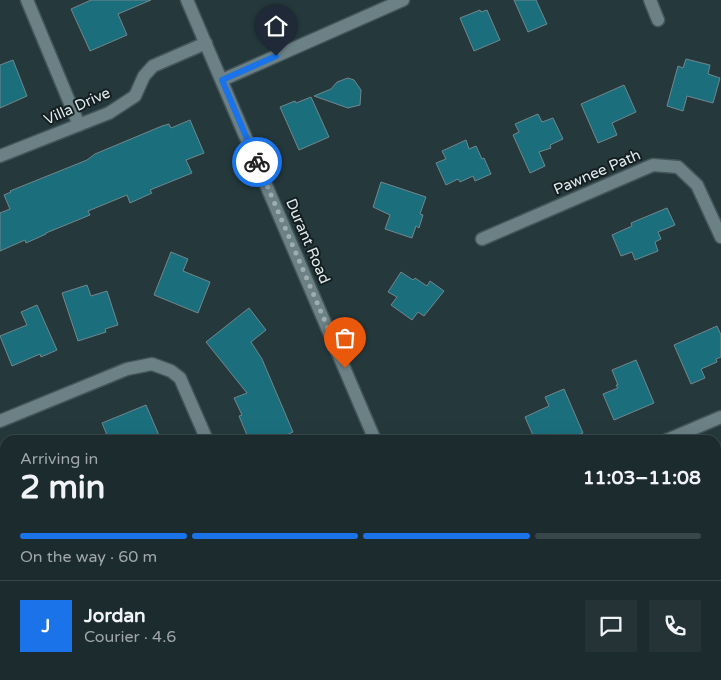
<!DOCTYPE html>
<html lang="en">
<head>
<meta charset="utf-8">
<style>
	body { margin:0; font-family:"Varela Round",sans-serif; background:#253336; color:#f1f3f6; height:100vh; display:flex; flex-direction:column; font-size:19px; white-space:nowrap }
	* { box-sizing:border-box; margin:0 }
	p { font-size:16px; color:#a0a7aa }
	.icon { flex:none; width:28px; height:28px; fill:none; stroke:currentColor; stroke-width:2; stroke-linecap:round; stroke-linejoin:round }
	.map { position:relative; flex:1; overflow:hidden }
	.sheet { position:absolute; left:0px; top:435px; width:721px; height:245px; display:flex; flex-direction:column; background:#1c2b2e; border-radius:15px 15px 0 0; box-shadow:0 5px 20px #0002,0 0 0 1px #3a474a }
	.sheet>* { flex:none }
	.pin { position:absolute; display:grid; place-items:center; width:42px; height:42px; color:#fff; margin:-51px -21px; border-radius:50% 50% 50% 0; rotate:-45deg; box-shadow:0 0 5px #0007 }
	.pin .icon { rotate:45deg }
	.courier { position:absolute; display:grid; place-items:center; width:50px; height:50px; margin:-25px; border:4px solid #1a73e8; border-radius:50%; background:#fff; color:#222; box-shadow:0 1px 6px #0007 }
	.head em { font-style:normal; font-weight:800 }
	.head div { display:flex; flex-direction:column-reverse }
	.head { display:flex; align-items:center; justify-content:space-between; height:85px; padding:0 20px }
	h1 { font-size:32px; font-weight:800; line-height:38px }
	.bar { display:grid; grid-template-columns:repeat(4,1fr); gap:8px 5px; align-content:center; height:60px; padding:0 20px }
	.bar i { height:6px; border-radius:4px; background:#3a474a }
	.bar .active { background:#1a73e8 }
	.bar p { grid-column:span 4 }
	.line { display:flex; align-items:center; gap:12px; padding:0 20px; border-top:1px solid #3a474a }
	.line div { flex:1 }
	.round { display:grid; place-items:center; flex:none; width:52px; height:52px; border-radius:0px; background:#253336 }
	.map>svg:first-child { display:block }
</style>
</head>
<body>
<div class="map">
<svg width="721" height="680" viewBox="0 0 721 680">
	<rect width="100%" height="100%" fill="#25393d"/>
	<path fill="#1b6f7d" stroke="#71878c" d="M91,0H151L118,14L127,35L90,51L71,9Z
		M514,0H536L547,24L528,32Z
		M480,10L481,12L487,10L500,40L474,51L460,18Z
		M686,59L710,65L708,74L720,78L713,103L687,96L683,111L667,106L678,66L683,68Z
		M13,60L27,96L0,108V65Z
		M348,78L354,80L361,90L360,105L348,108L314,96L331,89L337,82Z
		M624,85L636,112L612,123L617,135L598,143L581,104Z
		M311,97L329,137L299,150L280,107L295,101L296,103Z
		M538,114L542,122L553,118L563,139L550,145L551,148L539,152L545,166L530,173L513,135L519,132L515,124Z
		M190,120L204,153L186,160L192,173L150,190L152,193L130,203L127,195L88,211L90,215L46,233V234L26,243L25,240L0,251V213L10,209L4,195L11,192L10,191L87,160L95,154L162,126L169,124L171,128Z
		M466,140L469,149L476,146L482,159L484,158L491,174L475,181L473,176L460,182L458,179L446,185L436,163L446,159L442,151Z
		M381,182L426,197L420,214L423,215L419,228L416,226L412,238L385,229L390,215L373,207Z
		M667,208L675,225L658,232L661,239L655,242L658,251L635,260L632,252L621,256L612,235L632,226L631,223Z
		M171,252L188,259L183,271L210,282L198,313L154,295Z
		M401,272L413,280L415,278L427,286L430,281L444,291L424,316L418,312L412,320L391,305L397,297L388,292Z
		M87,285L91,296L107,291L118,325L105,329L106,332L78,341L62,293Z
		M37,305L57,350L41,357L40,354L12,366L0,336L27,325L21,312Z
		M249,308L266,330L251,342L262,359L293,432L275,440H249L239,416L242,415L234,398L247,393L206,342Z
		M717,326L721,335V357L716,359L717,362L701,369L705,378L691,384L674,345Z
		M636,360L654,403L614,420L603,394L618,388L616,385H618L612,370Z
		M564,389L583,433L565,440H563L560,434L546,440H535L525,417L549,406L545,397Z
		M146,405L161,440H109L102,423Z"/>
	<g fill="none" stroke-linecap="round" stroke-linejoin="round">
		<g stroke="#435558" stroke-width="15">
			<path id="minor" d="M27,0L79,125
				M187,0L375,440
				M650,0L658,20
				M222,80L403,0
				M0,156L109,113L135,96L144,76L153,66L206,43
				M482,239L653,165L678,167L697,185L721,237
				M0,421L127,369L152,364L171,371L180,378L207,440
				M667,440L721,417
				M476,675L478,680
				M30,680L42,675"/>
		</g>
		<use href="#minor" stroke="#6b8185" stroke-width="12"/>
	</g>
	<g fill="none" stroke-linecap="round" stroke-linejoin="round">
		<path stroke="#9eadaf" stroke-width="5" stroke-dasharray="0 9" d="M257,162L345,368"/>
		<path stroke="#1a73e8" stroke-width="6" d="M257,162L222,80L276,56"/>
	</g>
	<g text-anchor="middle" stroke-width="4" stroke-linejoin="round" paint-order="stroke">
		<g font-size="15" fill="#dfebed" stroke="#151e20">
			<text transform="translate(77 106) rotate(-24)" y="5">Villa Drive</text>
			<text transform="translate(597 172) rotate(-23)" y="5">Pawnee Path</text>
			<text transform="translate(308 241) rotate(67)" y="5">Durant Road</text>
		</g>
	</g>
</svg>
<div class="pin" style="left:345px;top:368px;background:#ea580c"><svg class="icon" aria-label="bag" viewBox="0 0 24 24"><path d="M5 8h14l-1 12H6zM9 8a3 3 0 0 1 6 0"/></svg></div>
<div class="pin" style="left:276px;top:56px;background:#1f2937"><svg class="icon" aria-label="home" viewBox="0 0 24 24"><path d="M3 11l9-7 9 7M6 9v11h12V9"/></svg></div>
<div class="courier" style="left:257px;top:162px"><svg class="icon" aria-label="bike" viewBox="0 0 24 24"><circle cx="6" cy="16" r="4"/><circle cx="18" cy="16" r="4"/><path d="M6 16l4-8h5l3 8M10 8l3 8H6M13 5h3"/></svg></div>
<section class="sheet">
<div class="head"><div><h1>2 min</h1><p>Arriving in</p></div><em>11:03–11:08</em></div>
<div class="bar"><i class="active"></i><i class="active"></i><i class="active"></i><i></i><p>On the way · 60 m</p></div>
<div class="line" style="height:90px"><b class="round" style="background:#1a73e8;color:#fff">J</b><div><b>Jordan</b><p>Courier · 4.6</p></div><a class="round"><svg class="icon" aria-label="chat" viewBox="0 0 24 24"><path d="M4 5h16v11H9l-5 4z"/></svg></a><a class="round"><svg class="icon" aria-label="phone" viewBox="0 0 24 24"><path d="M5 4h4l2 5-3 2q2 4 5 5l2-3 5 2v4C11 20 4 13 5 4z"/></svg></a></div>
</section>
</div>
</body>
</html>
